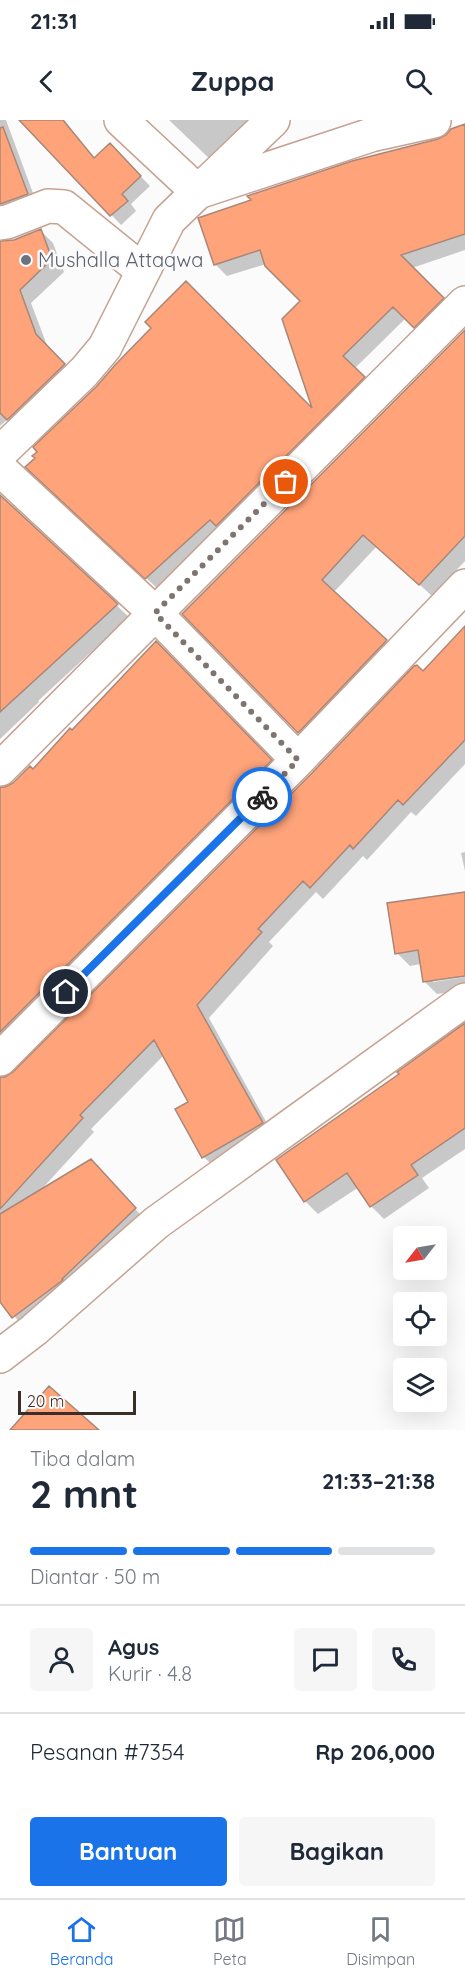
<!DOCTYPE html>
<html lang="id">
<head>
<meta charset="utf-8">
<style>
	body { margin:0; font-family:Quicksand,sans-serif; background:#f6f6f7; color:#1f2937; height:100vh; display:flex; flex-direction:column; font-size:22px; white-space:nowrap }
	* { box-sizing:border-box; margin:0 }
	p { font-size:20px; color:#747a83 }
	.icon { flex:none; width:33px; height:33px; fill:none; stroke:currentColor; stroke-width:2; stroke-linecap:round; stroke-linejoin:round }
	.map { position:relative; height:1310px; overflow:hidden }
	.details { display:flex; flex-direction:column; background:#fff; flex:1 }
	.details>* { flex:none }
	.needle { width:39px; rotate:239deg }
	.buttons { position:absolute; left:393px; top:1106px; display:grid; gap:12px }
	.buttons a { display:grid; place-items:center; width:54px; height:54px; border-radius:6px; background:#fff; box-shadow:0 6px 24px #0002; font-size:30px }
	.scale { position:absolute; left:18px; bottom:15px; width:118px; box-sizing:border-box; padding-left:6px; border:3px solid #3b2d27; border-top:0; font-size:16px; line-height:21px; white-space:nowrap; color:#3b2d27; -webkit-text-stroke:4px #fbfbfb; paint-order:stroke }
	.pin { position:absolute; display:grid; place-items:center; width:51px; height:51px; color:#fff; margin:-26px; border:3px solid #fff; border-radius:50%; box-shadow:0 2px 6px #0007 }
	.courier { position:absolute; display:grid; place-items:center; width:60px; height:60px; margin:-30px; border:4px solid #1a73e8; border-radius:50%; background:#fff; color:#222; box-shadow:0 2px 8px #0007 }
	.head em { font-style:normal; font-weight:800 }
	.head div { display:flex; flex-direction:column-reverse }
	.head { display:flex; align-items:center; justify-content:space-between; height:102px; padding:0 30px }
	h1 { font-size:39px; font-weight:800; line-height:45px }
	.bar { display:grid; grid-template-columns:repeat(4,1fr); gap:9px 6px; align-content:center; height:72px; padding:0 30px }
	.bar i { height:8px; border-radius:4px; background:#e0e1e3 }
	.bar .active { background:#1a73e8 }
	.bar p { grid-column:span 4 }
	.line { display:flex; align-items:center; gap:15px; padding:0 30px; border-top:2px solid #e0e1e3 }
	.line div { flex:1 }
	.round { display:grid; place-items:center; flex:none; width:63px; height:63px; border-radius:6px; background:#f6f6f7 }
	.action { display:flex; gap:12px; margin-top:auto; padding:12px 30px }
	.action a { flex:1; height:69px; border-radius:6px; background:#1a73e8; color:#fff; font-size:24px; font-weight:800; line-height:69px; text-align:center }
	.action a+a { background:#f6f6f7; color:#1f2937 }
	.status { display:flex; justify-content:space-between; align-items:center; height:42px; padding:0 30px; background:#fff; direction:ltr }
	.status svg { height:16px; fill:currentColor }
	header { display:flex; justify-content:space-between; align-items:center; height:78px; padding:0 30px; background:#fff; font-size:27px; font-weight:800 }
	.dock { display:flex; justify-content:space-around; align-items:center; height:84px; border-top:2px solid #e0e1e3; background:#fff; font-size:16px; color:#747a83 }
	.dock a { display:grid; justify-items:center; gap:3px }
	.dock .active { color:#1a73e8 }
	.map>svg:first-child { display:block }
</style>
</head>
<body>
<div class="status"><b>21:31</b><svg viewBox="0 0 49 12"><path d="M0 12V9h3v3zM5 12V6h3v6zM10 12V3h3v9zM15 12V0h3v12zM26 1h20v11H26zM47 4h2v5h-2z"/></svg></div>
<header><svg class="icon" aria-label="back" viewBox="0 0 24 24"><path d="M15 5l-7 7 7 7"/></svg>Zuppa<svg class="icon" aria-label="search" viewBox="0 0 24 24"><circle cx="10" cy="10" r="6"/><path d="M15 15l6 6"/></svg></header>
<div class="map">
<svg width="465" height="1310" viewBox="0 0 465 1310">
	<rect width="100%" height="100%" fill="#fbfbfb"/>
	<path fill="#0003" d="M0,0H6L37,84L0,98Z
		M21,0H64L95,40L120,35L150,66L131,84L136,91L121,105Z
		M169,0H259L216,45Z
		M465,6V130L412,148L455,191L427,219L406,198L354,249L376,270L159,470L40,359L316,294L302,181L266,144L227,156L215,144Z
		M41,111L53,123L64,152L31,183L48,228L77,257L20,312L8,299L0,306V123L14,121Z
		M465,212V441L432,476L377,426L333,473L398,534L311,624L184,494Z
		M0,377L129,497L38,581L39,582L0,619Z
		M465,515V644L416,696L411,692L367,740L363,736L323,779L316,772L269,822L273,826L209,898L274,1016L216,1049L204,1037L190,982L164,935L91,1009L94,1012L39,1072L104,1054L147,1102L26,1210L0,1179V959H5L14,953L423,553Z
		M156,523L283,653L0,937V669H5L33,651L72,613Z
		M465,732V751L461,733Z
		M465,773V854L433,859V862L465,857V870L437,874L424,861L421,844L410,846L397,833Z
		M465,906V1029L422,1058L429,1068L384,1099L371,1086L359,1067L318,1094L305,1081L278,1040L401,955Z"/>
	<path fill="#fea37a" stroke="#a98778" stroke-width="1.5" d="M19,0H63L94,38L110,23L141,56L122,74L128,81L110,96Z
		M465,4V114L401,135L444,178L414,208L393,187L343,236L365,257L216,406L210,400L145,459L25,347L35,338L32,336L37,332L33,327L97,266L115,245L151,208L145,202L186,161L312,288L282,199L300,181L265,146L260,130L214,145L198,98L251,80L247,76L352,41L438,19L446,15L451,9Z
		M3,7L28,74L0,84V8Z
		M41,109L52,139L20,170L36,214L65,244L7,300L0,293V121L14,120Z
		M465,210V416L419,465L363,415L322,460L387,520L298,613L182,494Z
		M0,375L118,484L0,592Z
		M465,506V620L403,685L398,680L353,729L350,725L310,768L303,761L258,809L262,812L197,885L263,1003L202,1038L175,989L188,982L154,920L80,995L83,998L0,1089V957H5L13,952L312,653L414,546L417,545L423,551Z
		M156,521L272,640L0,912V667H5L13,663L30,646L33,649L70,608L72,610Z
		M465,772V856L423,862L418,830L395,834L387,783Z
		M465,903V1008L411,1045L418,1055L370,1087L347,1053L304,1082L276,1040L399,954L397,952Z
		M91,1039L136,1088L62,1159L63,1160L12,1198L0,1182V1094Z
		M49,1266L99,1310H10Z"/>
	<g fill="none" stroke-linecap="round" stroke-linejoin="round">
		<g stroke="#c5a292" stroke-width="36">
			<path id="minor" d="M121,0L198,72L273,0
				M0,103L7,102L48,86L64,87L143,151
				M0,333L84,252L105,227L169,100L198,72L371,15L434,1
				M0,349L155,493L298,640L0,939
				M298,640L465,466
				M0,649L465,183
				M0,1236L34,1210L156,1103L465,880"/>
		</g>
		<use href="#minor" stroke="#fff" stroke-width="33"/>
	</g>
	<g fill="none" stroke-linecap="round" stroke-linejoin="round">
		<path stroke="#7e7571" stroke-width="6" stroke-dasharray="0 10.8" d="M262,677L298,640L155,493L286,362"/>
		<path stroke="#1a73e8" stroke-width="8" d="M66,872L262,677"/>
	</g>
	<circle fill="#6b7280" stroke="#fbfbfb" stroke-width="2" cx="26" cy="140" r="6"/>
	<g text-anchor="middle" stroke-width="5" stroke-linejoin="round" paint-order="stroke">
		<g font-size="20" fill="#5b616d" stroke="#fbfbfb" text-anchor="start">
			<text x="38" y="147">Mushalla Attaqwa</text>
		</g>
	</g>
</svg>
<div class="buttons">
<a><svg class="needle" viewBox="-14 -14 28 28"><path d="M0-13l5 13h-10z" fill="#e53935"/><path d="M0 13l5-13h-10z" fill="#747a83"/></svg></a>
<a><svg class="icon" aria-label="locate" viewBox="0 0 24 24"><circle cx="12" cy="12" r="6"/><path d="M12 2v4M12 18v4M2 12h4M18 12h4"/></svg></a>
<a><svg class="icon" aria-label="layers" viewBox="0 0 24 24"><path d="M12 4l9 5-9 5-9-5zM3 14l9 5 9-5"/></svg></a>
</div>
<div class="scale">20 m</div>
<div class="pin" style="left:286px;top:362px;background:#ea580c"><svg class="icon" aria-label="bag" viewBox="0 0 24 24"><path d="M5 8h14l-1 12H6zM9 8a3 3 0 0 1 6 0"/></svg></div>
<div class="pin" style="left:66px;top:872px;background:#1f2937"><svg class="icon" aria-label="home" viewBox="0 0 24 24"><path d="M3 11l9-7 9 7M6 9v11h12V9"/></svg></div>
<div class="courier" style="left:262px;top:677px"><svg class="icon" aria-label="bike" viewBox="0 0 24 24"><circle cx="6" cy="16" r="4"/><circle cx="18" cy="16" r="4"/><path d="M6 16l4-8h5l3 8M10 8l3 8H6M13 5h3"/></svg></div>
</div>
<section class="details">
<div class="head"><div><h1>2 mnt</h1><p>Tiba dalam</p></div><em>21:33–21:38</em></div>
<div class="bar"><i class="active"></i><i class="active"></i><i class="active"></i><i></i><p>Diantar · 50 m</p></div>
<div class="line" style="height:108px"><a class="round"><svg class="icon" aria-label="person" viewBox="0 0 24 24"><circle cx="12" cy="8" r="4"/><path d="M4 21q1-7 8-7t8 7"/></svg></a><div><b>Agus</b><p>Kurir · 4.8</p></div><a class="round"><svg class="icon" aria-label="chat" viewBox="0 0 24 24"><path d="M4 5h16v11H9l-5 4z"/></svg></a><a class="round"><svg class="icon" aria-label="phone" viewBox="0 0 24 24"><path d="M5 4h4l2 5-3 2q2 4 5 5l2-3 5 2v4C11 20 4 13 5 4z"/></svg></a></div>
<div class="line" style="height:78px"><div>Pesanan #7354</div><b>Rp 206,000</b></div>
<div class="action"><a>Bantuan</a><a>Bagikan</a></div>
</section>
<nav class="dock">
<a class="active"><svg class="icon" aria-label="home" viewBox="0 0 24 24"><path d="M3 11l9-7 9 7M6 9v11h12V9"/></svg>Beranda</a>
<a><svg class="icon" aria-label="map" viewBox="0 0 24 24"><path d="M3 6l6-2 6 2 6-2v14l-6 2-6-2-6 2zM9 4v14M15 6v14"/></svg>Peta</a>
<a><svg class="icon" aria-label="saved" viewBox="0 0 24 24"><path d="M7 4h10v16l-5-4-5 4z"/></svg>Disimpan</a>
</nav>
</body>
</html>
